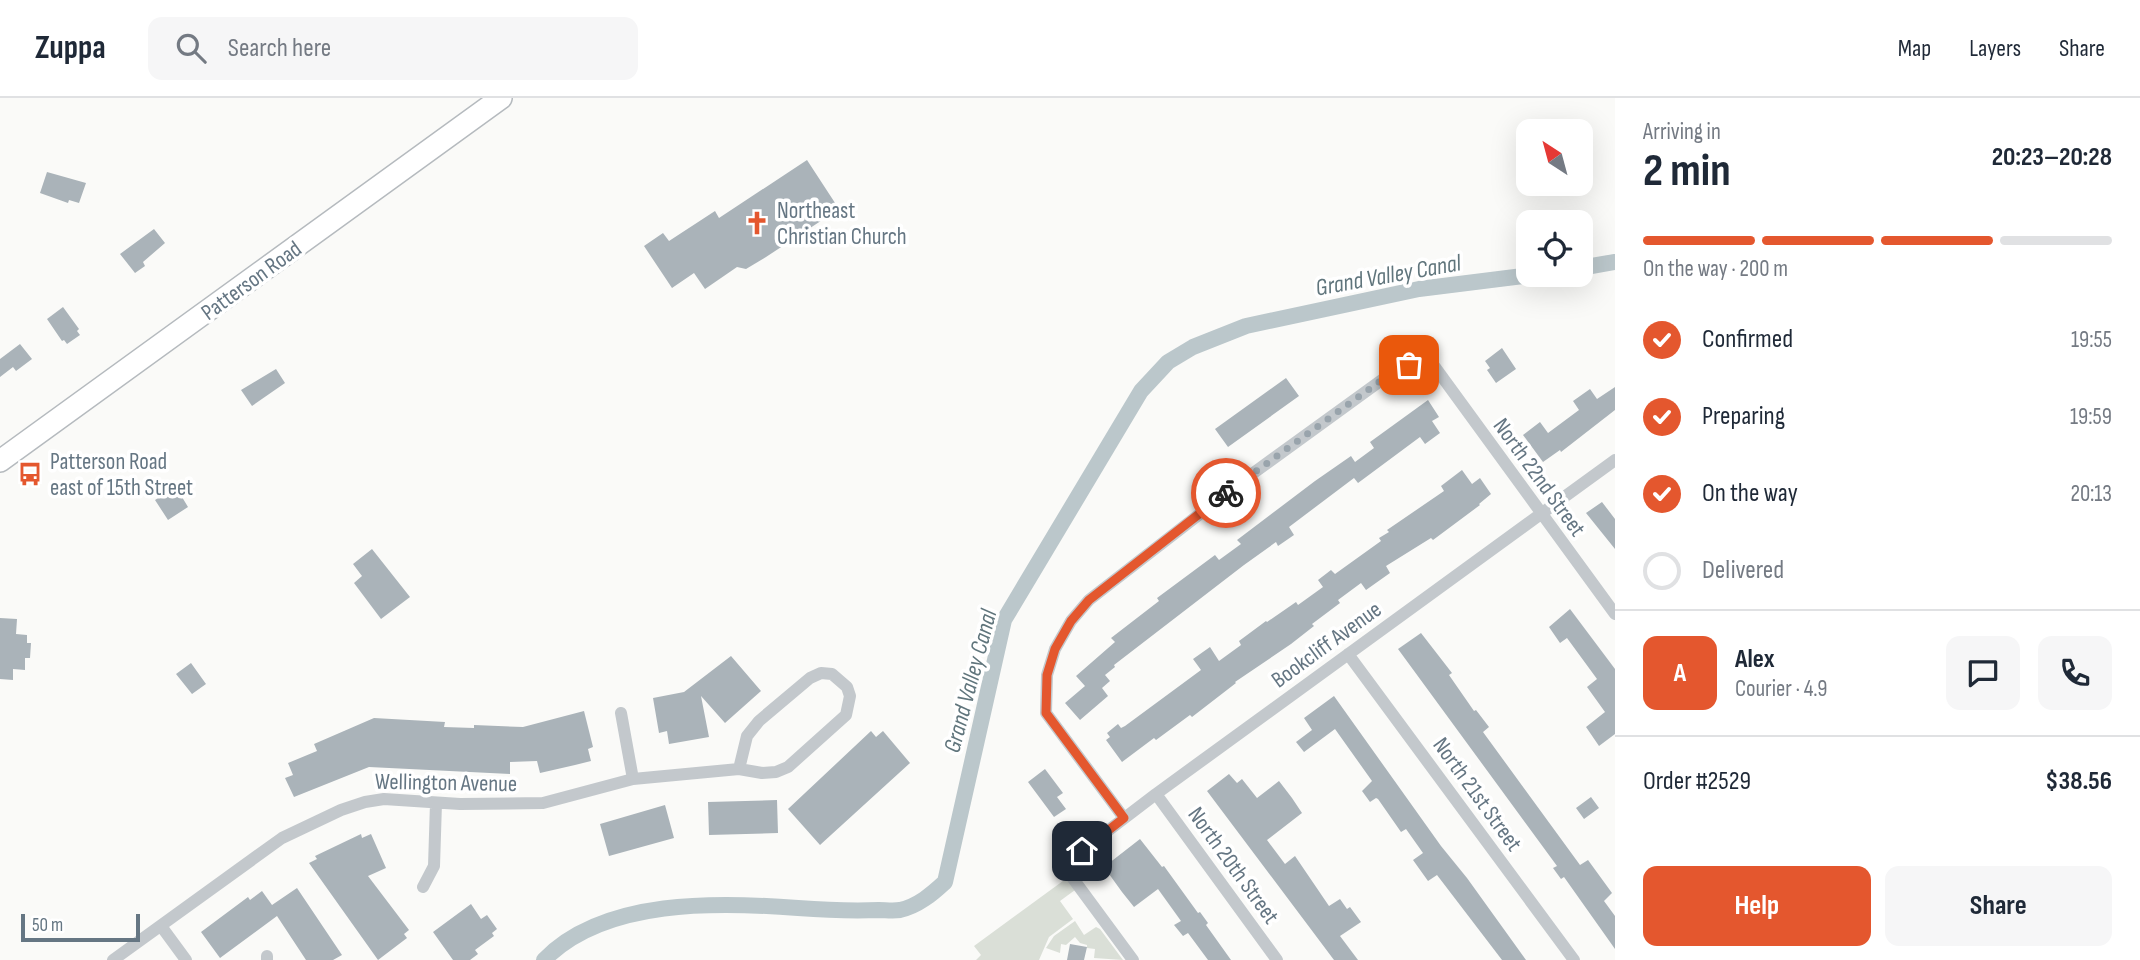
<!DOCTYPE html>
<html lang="en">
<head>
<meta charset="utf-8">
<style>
	body { margin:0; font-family:"Sofia Sans Condensed",sans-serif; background:#f6f6f7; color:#1f2937; height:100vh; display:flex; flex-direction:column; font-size:26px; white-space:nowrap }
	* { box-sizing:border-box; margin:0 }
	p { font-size:23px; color:#747a83 }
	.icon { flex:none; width:38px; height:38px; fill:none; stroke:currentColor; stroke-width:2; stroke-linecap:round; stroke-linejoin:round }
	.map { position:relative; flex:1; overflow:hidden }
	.sheet { display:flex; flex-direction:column; background:#fff; width:525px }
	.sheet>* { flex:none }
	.needle { width:46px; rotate:324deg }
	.buttons { position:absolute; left:1516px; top:21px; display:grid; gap:14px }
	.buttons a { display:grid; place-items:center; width:77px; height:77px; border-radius:14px; background:#fff; box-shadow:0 7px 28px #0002; font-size:35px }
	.scale { position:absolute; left:21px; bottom:18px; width:119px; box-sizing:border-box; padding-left:7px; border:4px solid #657683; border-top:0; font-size:19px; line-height:24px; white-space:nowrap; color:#657683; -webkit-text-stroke:5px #fff; paint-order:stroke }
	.pin { position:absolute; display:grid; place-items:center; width:60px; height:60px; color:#fff; margin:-30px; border-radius:14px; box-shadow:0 4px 10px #0006 }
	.courier { position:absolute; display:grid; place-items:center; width:70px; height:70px; margin:-35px; border:5px solid #e4572e; border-radius:50%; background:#fff; color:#222; box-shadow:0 2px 9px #0007 }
	.headline em { font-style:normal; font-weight:700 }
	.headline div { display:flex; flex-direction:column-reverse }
	.headline { display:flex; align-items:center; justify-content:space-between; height:119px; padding:0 28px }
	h1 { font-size:46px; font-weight:700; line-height:52px }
	.bar { display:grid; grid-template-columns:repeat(4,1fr); gap:10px 7px; align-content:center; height:84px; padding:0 28px }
	.bar i { height:9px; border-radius:5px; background:#e0e1e3 }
	.bar .on { background:#e4572e }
	.bar p { grid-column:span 4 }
	.line { display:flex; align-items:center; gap:18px; padding:0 28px; border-top:2px solid #e0e1e3 }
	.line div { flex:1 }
	.round { display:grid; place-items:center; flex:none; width:74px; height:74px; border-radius:14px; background:#f6f6f7 }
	ol { padding:0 28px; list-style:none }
	li { display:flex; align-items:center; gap:21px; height:77px }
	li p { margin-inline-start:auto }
	li .icon { padding:7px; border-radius:50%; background:#e4572e; color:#fff; stroke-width:4 }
	li:last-child { color:#747a83 }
	li i { width:38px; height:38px; border:4px solid #e0e1e3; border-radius:50% }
	.primary-button { display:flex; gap:14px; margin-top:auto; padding:14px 28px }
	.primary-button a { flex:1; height:80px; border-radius:14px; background:#e4572e; color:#fff; font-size:28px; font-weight:700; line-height:80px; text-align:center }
	.primary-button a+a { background:#f6f6f7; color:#1f2937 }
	header { display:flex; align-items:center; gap:42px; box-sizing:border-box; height:98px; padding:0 35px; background:#fff; border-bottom:2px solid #e0e1e3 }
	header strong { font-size:33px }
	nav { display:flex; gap:38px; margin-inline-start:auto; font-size:24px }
	.search { width:490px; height:63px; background:#f6f6f7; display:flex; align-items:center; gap:18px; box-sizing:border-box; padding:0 24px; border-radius:14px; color:#747a83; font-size:26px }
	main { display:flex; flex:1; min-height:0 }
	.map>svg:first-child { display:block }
</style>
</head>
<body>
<header>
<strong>Zuppa</strong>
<div class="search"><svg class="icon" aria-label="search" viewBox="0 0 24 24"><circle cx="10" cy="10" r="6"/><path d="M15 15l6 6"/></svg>Search here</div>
<nav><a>Map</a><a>Layers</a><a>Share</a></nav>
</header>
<main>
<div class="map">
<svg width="1615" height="862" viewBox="0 0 1615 862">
	<rect width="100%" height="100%" fill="#fafaf8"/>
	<path fill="#dadfd7" d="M1067,780L1075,792L1060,803L1073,821L1049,839L1039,862H976L981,857L974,848Z
		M1075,823L1084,837L1096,829L1100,831L1123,862L1094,860L1095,851L1087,850V847L1080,845L1075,839L1066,847L1061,846L1060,855L1046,850L1054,838Z"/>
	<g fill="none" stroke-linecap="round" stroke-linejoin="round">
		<path stroke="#bbc7cb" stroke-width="16" d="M1580,170L1615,164
			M544,862C604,800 719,804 798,810C825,812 852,813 879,812C885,812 893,813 900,812C918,808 932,796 945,784L1004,522L1141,293L1168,264L1193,249L1246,228L1419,191L1531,177"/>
	</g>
	<path fill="#aab3b9" d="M807,62L839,111L766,159L746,171L737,169L705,191L694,175L672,190L644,148L663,135L669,143L715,113L719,120Z
		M47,74L86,85L79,105L69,102L68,105L40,95Z
		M154,131L165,145L143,164L145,168L135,175L120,156Z
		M63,209L79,231L77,233L80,237L67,246L64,242L62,243L47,221Z
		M20,246L32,261L16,273L13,269L0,279V261Z
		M1502,250L1516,271L1496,285L1487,272L1490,270L1485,263Z
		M276,271L285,285L252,308L241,292Z
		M1286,280L1299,298L1228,349L1215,331Z
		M1615,289V312L1561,354L1560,352L1543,364L1523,337L1540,324L1548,335L1579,312L1573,303L1590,291L1597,301Z
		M1428,302L1439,319L1432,323L1440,335L1425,346L1420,339L1358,385L1354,380L1289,429L1294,437L1278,448L1276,444L1244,467L1114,567L1115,569L1105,577L1110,583L1102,590L1108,598L1080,622L1065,605L1085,588L1076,578L1115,544L1111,540L1159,503L1157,500L1215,457L1219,462L1241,446L1237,442L1315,383L1351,358L1355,364L1374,350L1370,344Z
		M1462,372L1472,386L1480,380L1491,396L1479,406L1480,407L1433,442L1431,440L1386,468L1390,475L1366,492L1361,485L1338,502L1340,505L1312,526L1314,528L1291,546L1235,584L1236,585L1192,619L1190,617L1156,642L1154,640L1122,664L1106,642L1110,639L1107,635L1118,626L1121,630L1125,628L1201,572L1193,561L1210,549L1219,563L1241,547L1239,543L1266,523L1267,524L1296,504L1298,507L1323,489L1318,482L1331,472L1335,476L1381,443L1379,440L1389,434L1387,432L1444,393L1441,388Z
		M176,389L188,409L168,422L155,402Z
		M1602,404L1615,421V451L1586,415Z
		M372,451L410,499L381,521L354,485L362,478L353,466Z
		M1570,511L1615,571V636L1599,648L1586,629L1605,614L1587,589L1597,581L1567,540L1560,545L1549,529Z
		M0,520L17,521L16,536L27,537V545H31L30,560H25V572L13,571V582L0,581Z
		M1421,535L1452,575L1449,577L1474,613L1476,612L1489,629L1483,634L1580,767L1588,762L1612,795L1604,803L1615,818V851L1564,779L1561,781L1553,770L1557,768L1398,551Z
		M731,558L761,593L725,625L701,598L709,639L669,646L667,633L659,635L653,600L684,594Z
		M191,565L206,586L192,596L176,576Z
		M1334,598L1441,748L1467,780L1526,862H1502L1437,777L1428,783L1413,762L1423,755L1406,731L1401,734L1378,701L1376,700L1370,704L1362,693L1372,683L1335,631L1304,654L1296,644L1312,632L1304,620Z
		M584,613L593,649L588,651L591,663L575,667L540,675L537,663L510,664V676L369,669L294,699L285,680L293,677L288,665L317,653L314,646L374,620L445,624L444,629L474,630V627L523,629Z
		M871,633L876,639L883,633L910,665L820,747L788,711Z
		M1045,671L1063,695L1057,699L1066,711L1054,719L1028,684Z
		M1229,676L1237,685L1242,681L1257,700L1279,683L1292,700L1302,715L1267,742L1285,766L1295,758L1329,808L1340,801L1347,811L1350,809L1361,824L1340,838L1358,862H1334L1207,693Z
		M1591,699L1599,710L1584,721L1576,710Z
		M777,702L778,735L709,737L708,704Z
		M665,707L674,740L609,758L600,726Z
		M361,736L362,740L371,736L386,770L368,778L409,832L404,836L407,840L378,862L309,765L317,761L315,758Z
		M1140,741L1162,769L1164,768L1198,815L1200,814L1208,825L1206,827L1231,862H1208L1188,835L1183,838L1174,827L1181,823L1158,791L1134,809L1122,794L1104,769Z
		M297,790L342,857L333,862H306L277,818L220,860L201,834L248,799L250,802L262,793L272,807Z
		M471,806L481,821L487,817L497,831L492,835L494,838L475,852L478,856L470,862H453L433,834Z
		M1070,846L1087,849L1084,862H1067Z"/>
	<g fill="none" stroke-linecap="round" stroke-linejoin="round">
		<g stroke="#b5babe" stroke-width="24">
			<path id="primary" d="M0,363L501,0"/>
		</g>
		<path stroke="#c3c8cc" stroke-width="12" d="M1348,556L1574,862
			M621,615L633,681
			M1156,696L1277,862
			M1124,720L1046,615L1047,577L1055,551L1071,523L1089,502L1241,384L1390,276L1409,267L1432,265L1615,516
			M423,789L434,768L436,705
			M161,828L186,862
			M113,862L282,740L341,712L365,704L384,701L460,706L543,705L633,681L739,671L762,675L776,674L788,669L846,617L850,598L847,589L832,576L821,575L810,580L759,623L747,638L739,671
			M267,862V858
			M1133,862L1063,767L1156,696L1615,362"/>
		<use href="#primary" stroke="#fff" stroke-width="21"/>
	</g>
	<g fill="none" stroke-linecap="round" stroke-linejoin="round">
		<path stroke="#99a4ac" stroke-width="7" stroke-dasharray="0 12.6" d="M1226,395L1390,276L1409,267"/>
		<path stroke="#e4572e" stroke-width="9" d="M1082,753L1124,720L1046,615L1047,577L1055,551L1071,523L1089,502L1226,395"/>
	</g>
	<defs>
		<g id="church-bare" transform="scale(1.89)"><path d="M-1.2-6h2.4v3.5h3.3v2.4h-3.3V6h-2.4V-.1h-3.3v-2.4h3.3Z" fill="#e4572e" stroke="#fff" stroke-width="2.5" paint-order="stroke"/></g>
		<g id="bus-bare" transform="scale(1.89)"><path d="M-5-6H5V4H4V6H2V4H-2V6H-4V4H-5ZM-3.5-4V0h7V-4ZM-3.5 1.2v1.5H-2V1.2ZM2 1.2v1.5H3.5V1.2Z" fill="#e4572e" stroke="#fff" stroke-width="2.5" paint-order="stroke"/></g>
	</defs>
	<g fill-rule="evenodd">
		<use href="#church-bare" x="757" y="125"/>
		<use href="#bus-bare" x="30" y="376"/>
	</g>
	<g text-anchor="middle" stroke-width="7" stroke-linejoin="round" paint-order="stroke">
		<g font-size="23" fill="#657683" stroke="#fff" text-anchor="start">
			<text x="777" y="120">Northeast<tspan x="777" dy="26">Christian Church</tspan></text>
			<text x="50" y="371">Patterson Road<tspan x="50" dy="26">east of 15th Street</tspan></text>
		</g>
		<g font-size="23" fill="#657683" stroke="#fff">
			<text transform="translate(251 182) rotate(-36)" y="8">Patterson Road</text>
			<text transform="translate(1540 379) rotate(54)" y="8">North 22nd Street</text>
			<text transform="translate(1326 546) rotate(-36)" y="8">Bookcliff Avenue</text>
			<text transform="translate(446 684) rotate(1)" y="8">Wellington Avenue</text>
			<text transform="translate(1478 696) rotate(54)" y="8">North 21st Street</text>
			<text transform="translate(1234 767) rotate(54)" y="8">North 20th Street</text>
		</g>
		<g font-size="24" font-style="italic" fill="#60757c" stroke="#fff">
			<text transform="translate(1388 177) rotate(-10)" y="8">Grand Valley Canal</text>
			<text transform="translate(970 583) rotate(-75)" y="8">Grand Valley Canal</text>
		</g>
	</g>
</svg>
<div class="buttons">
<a><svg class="needle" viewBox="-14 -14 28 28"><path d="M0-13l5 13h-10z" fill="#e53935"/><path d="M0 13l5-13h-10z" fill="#747a83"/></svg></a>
<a><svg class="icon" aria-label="locate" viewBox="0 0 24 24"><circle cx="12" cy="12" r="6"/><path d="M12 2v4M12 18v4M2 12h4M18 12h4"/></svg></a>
</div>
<div class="scale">50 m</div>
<div class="pin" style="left:1409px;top:267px;background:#ea580c"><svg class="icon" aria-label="bag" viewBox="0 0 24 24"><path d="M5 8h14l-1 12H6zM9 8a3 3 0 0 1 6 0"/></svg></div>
<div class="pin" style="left:1082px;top:753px;background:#1f2937"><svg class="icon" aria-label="home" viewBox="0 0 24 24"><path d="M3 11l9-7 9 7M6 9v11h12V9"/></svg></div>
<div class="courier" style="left:1226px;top:395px"><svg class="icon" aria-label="bike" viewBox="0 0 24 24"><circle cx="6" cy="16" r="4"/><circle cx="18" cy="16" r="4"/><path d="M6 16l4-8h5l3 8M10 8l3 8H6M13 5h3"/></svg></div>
</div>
<section class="sheet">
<div class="headline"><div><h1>2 min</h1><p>Arriving in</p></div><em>20:23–20:28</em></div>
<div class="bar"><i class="on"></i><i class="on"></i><i class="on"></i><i></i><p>On the way · 200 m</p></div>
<ol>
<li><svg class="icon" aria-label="check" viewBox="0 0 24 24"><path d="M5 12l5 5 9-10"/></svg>Confirmed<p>19:55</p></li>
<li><svg class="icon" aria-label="check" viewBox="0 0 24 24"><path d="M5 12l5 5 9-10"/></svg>Preparing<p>19:59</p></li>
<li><svg class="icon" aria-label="check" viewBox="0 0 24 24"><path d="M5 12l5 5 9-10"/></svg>On the way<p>20:13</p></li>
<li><i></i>Delivered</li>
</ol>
<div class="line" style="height:126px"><b class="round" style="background:#e4572e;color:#fff">A</b><div><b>Alex</b><p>Courier · 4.9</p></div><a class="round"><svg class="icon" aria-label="chat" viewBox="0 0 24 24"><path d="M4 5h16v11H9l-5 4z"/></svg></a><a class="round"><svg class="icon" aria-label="phone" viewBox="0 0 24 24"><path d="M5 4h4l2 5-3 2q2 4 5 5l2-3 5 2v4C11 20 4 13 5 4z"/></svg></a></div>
<div class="line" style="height:91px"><div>Order #2529</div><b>$38.56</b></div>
<div class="primary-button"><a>Help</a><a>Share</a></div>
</section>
</main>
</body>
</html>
